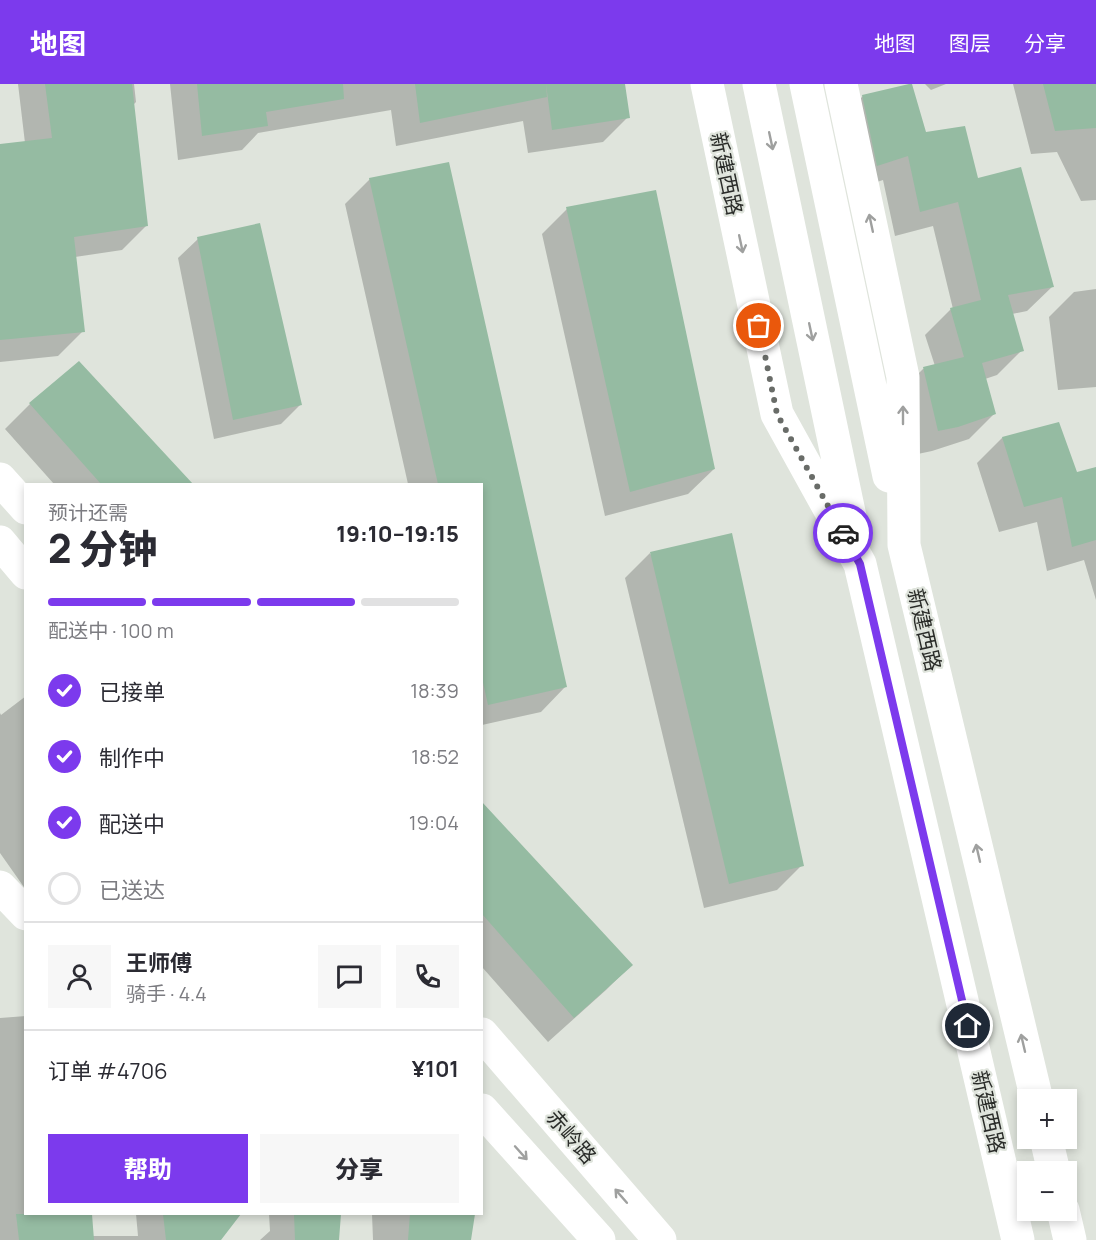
<!DOCTYPE html>
<html lang="zh">
<head>
<meta charset="utf-8">
<style>
	body { margin:0; font-family:Manrope,"Noto Sans SC",sans-serif; background:#f7f7f7; color:#2b2b33; height:100vh; display:flex; flex-direction:column; font-size:22px; white-space:nowrap }
	* { box-sizing:border-box; margin:0 }
	p { font-size:20px; color:#7c7c81 }
	.icon { flex:none; width:33px; height:33px; fill:none; stroke:currentColor; stroke-width:2; stroke-linecap:round; stroke-linejoin:round }
	.map { position:relative; flex:1; overflow:hidden }
	.sheet { position:absolute; left:24px; top:399px; width:459px; height:732px; display:flex; flex-direction:column; background:#fff; border-radius:0px; box-shadow:0 3px 9px #0003 }
	.sheet>* { flex:none }
	.controls { position:absolute; left:1017px; top:1005px; display:grid; gap:12px }
	.controls a { display:grid; place-items:center; width:60px; height:60px; border-radius:0px; background:#fff; box-shadow:0 3px 9px #0003; font-size:30px }
	.pin { position:absolute; display:grid; place-items:center; width:51px; height:51px; color:#fff; margin:-26px; border:3px solid #fff; border-radius:50%; box-shadow:0 2px 6px #0007 }
	.courier { position:absolute; display:grid; place-items:center; width:60px; height:60px; margin:-30px; border:4px solid #7c3aed; border-radius:50%; background:#fff; color:#222; box-shadow:0 2px 8px #0007 }
	.head em { font-style:normal; font-weight:800 }
	.head div { display:flex; flex-direction:column-reverse }
	.head { display:flex; align-items:center; justify-content:space-between; height:102px; padding:0 24px }
	h1 { font-size:39px; font-weight:800; line-height:45px }
	.bar { display:grid; grid-template-columns:repeat(4,1fr); gap:9px 6px; align-content:center; height:72px; padding:0 24px }
	.bar i { height:8px; border-radius:4px; background:#e1e1e2 }
	.bar .active { background:#7c3aed }
	.bar p { grid-column:span 4 }
	.line { display:flex; align-items:center; gap:15px; padding:0 24px; border-top:2px solid #e1e1e2 }
	.line div { flex:1 }
	.round { display:grid; place-items:center; flex:none; width:63px; height:63px; border-radius:0px; background:#f7f7f7 }
	ol { padding:0 24px; list-style:none }
	li { display:flex; align-items:center; gap:18px; height:66px }
	li p { margin-inline-start:auto }
	li .icon { padding:6px; border-radius:50%; background:#7c3aed; color:#fff; stroke-width:4 }
	li:last-child { color:#7c7c81 }
	li i { width:33px; height:33px; border:3px solid #e1e1e2; border-radius:50% }
	.cta { display:flex; gap:12px; margin-top:auto; padding:12px 24px }
	.cta a { flex:1; height:69px; border-radius:0px; background:#7c3aed; color:#fff; font-size:24px; font-weight:800; line-height:69px; text-align:center }
	.cta a+a { background:#f7f7f7; color:#2b2b33 }
	header { display:flex; align-items:center; gap:36px; box-sizing:border-box; height:84px; padding:0 30px; background:#7c3aed; color:#fff }
	header strong { font-size:28px }
	nav { display:flex; gap:33px; margin-inline-start:auto; font-size:21px }
	.map>svg:first-child { display:block }
</style>
</head>
<body>
<header>
<strong>地图</strong>
<nav><a>地图</a><a>图层</a><a>分享</a></nav>
</header>
<div class="map">
<svg width="1096" height="1156" viewBox="0 0 1096 1156">
	<rect width="100%" height="100%" fill="#dfe4dc"/>
	<path fill="#0003" d="M18,0H134L136,18L133,21L147,141L122,166L75,173L83,247L58,272L0,278V62L25,59Z
		M170,0H623L628,33L603,58L528,69L523,37L396,62L391,26L258,49L242,66L178,76Z
		M925,0H946L931,6Z
		M1013,0H1096V116L1081,117L1057,68L1031,70Z
		M863,12L925,49L977,96L1053,202L1027,227L1012,230L1022,266L997,291L985,295L994,330L969,355L932,367L913,371L898,310L923,285L935,282L925,251L951,225H953L933,142L895,152L883,96L853,106L838,37Z
		M370,95L566,602L541,628L482,641V400H408L345,120Z
		M567,125L714,385L688,410L605,432L542,150Z
		M198,155L300,321L281,340L214,355L178,174Z
		M1096,205V303L1058,306L1049,233L1074,208Z
		M79,279L191,400H54L5,345L30,320Z
		M1058,340L1076,390L1096,384V516L1084,476L1047,487L1037,438L999,448L977,379L1002,354Z
		M650,469L802,781L777,806L704,824L625,494Z
		M26,612V806L0,769V629L1,631Z
		M482,720L631,881L606,906L548,958L482,883Z
		M26,932V1130H90L92,1152H138L136,1130H229L230,1142L219,1156H0V934Z
		M269,1130H339L337,1156H260L270,1147Z
		M372,1130H473L470,1156H373Z"/>
	<path fill="#95bba2" d="M45,0H132L148,142L74,153L85,248L0,256V60L52,54Z
		M197,0H343L344,15L266,28L268,42L202,52Z
		M415,0H546L547,13L420,39Z
		M546,0H625L630,34L552,46Z
		M909,0H912L926,48L965,42L978,94L1021,83L1054,203L1008,211L1024,267L982,279L996,330L958,343L938,347L923,283L964,273L950,224L981,216L958,118L920,128L908,72L877,82L862,11Z
		M1043,0H1096V44L1055,47Z
		M449,78L567,603L488,621L482,594V400H438L369,94Z
		M656,106L715,385L630,408L566,123Z
		M260,139L302,321L233,336L197,153Z
		M79,277L193,400H101L29,319Z
		M1059,338L1077,388L1096,383V456L1072,463L1062,413L1024,423L1002,353Z
		M732,449L804,782L729,800L650,468Z
		M482,718L633,881L574,934L482,830Z
		M16,1130H92L94,1156H19Z
		M163,1130H241L221,1156H166Z
		M294,1130H341L339,1156H295Z
		M410,1130H475L471,1156H408Z"/>
	<g fill="none" stroke-linecap="round" stroke-linejoin="round">
		<path stroke="#fff" stroke-width="33" d="M0,803L26,830"/>
		<path stroke="#fff" stroke-width="33" d="M707,0L777,330L860,480L1018,1156
			M759,0L853,447
			M806,0L889,392
			M841,0L903,293L904,461L1037,1016
			M0,395L26,424
			M0,458L26,489
			M482,950L660,1156
			M482,1026L599,1156
			M1046,1054L1054,1088
			M1063,1126L1070,1156"/>
	</g>
	<defs><path id="oneway-shaft" d="M-6 0H5M1.5-3L5.5 0L1.5 3" fill="none" stroke-width="1.6" stroke-linecap="round" stroke-linejoin="round" transform="scale(1.5)"/></defs>
	<g stroke="#9fa09f">
		<use href="#oneway-shaft" transform="translate(771 57) rotate(78)"/>
		<use href="#oneway-shaft" transform="translate(871 139) rotate(-102)"/>
		<use href="#oneway-shaft" transform="translate(741 160) rotate(78)"/>
		<use href="#oneway-shaft" transform="translate(811 248) rotate(78)"/>
		<use href="#oneway-shaft" transform="translate(903 331) rotate(-90)"/>
		<use href="#oneway-shaft" transform="translate(978 769) rotate(-103)"/>
		<use href="#oneway-shaft" transform="translate(1023 959) rotate(-103)"/>
		<use href="#oneway-shaft" transform="translate(521 1069) rotate(48)"/>
		<use href="#oneway-shaft" transform="translate(621 1112) rotate(-131)"/>
	</g>
	<g fill="none" stroke-linecap="round" stroke-linejoin="round">
		<path stroke="#696c68" stroke-width="6" stroke-dasharray="0 10.8" d="M759,242L777,330L843,449"/>
		<path stroke="#7c3aed" stroke-width="8" d="M843,449L860,480L968,942"/>
	</g>
	<g text-anchor="middle" stroke-width="4.5" stroke-linejoin="round" paint-order="stroke">
		<g font-size="21" fill="#2a2c29" stroke="#dfe4dc">
			<text transform="translate(726 90) rotate(78)" y="7">新建西路</text>
			<text transform="translate(924 546) rotate(77)" y="7">新建西路</text>
			<text transform="translate(988 1028) rotate(77)" y="7">新建西路</text>
			<text transform="translate(571 1053) rotate(49)" y="7">赤岭路</text>
		</g>
	</g>
</svg>
<div class="controls">
<a>+</a>
<a>−</a>
</div>
<div class="pin" style="left:759px;top:242px;background:#ea580c"><svg class="icon" aria-label="bag" viewBox="0 0 24 24"><path d="M5 8h14l-1 12H6zM9 8a3 3 0 0 1 6 0"/></svg></div>
<div class="pin" style="left:968px;top:942px;background:#1f2937"><svg class="icon" aria-label="home" viewBox="0 0 24 24"><path d="M3 11l9-7 9 7M6 9v11h12V9"/></svg></div>
<div class="courier" style="left:843px;top:449px"><svg class="icon" aria-label="car" viewBox="0 0 24 24"><path d="M5 17H2v-5l4-1 3-4h7l3 4 3 1v5h-3M9 17h6M6 11h13"/><circle cx="7" cy="17" r="2"/><circle cx="17" cy="17" r="2"/></svg></div>
<section class="sheet">
<div class="head"><div><h1>2 分钟</h1><p>预计还需</p></div><em>19:10–19:15</em></div>
<div class="bar"><i class="active"></i><i class="active"></i><i class="active"></i><i></i><p>配送中 · 100 m</p></div>
<ol>
<li><svg class="icon" aria-label="check" viewBox="0 0 24 24"><path d="M5 12l5 5 9-10"/></svg>已接单<p>18:39</p></li>
<li><svg class="icon" aria-label="check" viewBox="0 0 24 24"><path d="M5 12l5 5 9-10"/></svg>制作中<p>18:52</p></li>
<li><svg class="icon" aria-label="check" viewBox="0 0 24 24"><path d="M5 12l5 5 9-10"/></svg>配送中<p>19:04</p></li>
<li><i></i>已送达</li>
</ol>
<div class="line" style="height:108px"><a class="round"><svg class="icon" aria-label="person" viewBox="0 0 24 24"><circle cx="12" cy="8" r="4"/><path d="M4 21q1-7 8-7t8 7"/></svg></a><div><b>王师傅</b><p>骑手 · 4.4</p></div><a class="round"><svg class="icon" aria-label="chat" viewBox="0 0 24 24"><path d="M4 5h16v11H9l-5 4z"/></svg></a><a class="round"><svg class="icon" aria-label="phone" viewBox="0 0 24 24"><path d="M5 4h4l2 5-3 2q2 4 5 5l2-3 5 2v4C11 20 4 13 5 4z"/></svg></a></div>
<div class="line" style="height:78px"><div>订单 #4706</div><b>¥101</b></div>
<div class="cta"><a>帮助</a><a>分享</a></div>
</section>
</div>
</body>
</html>
